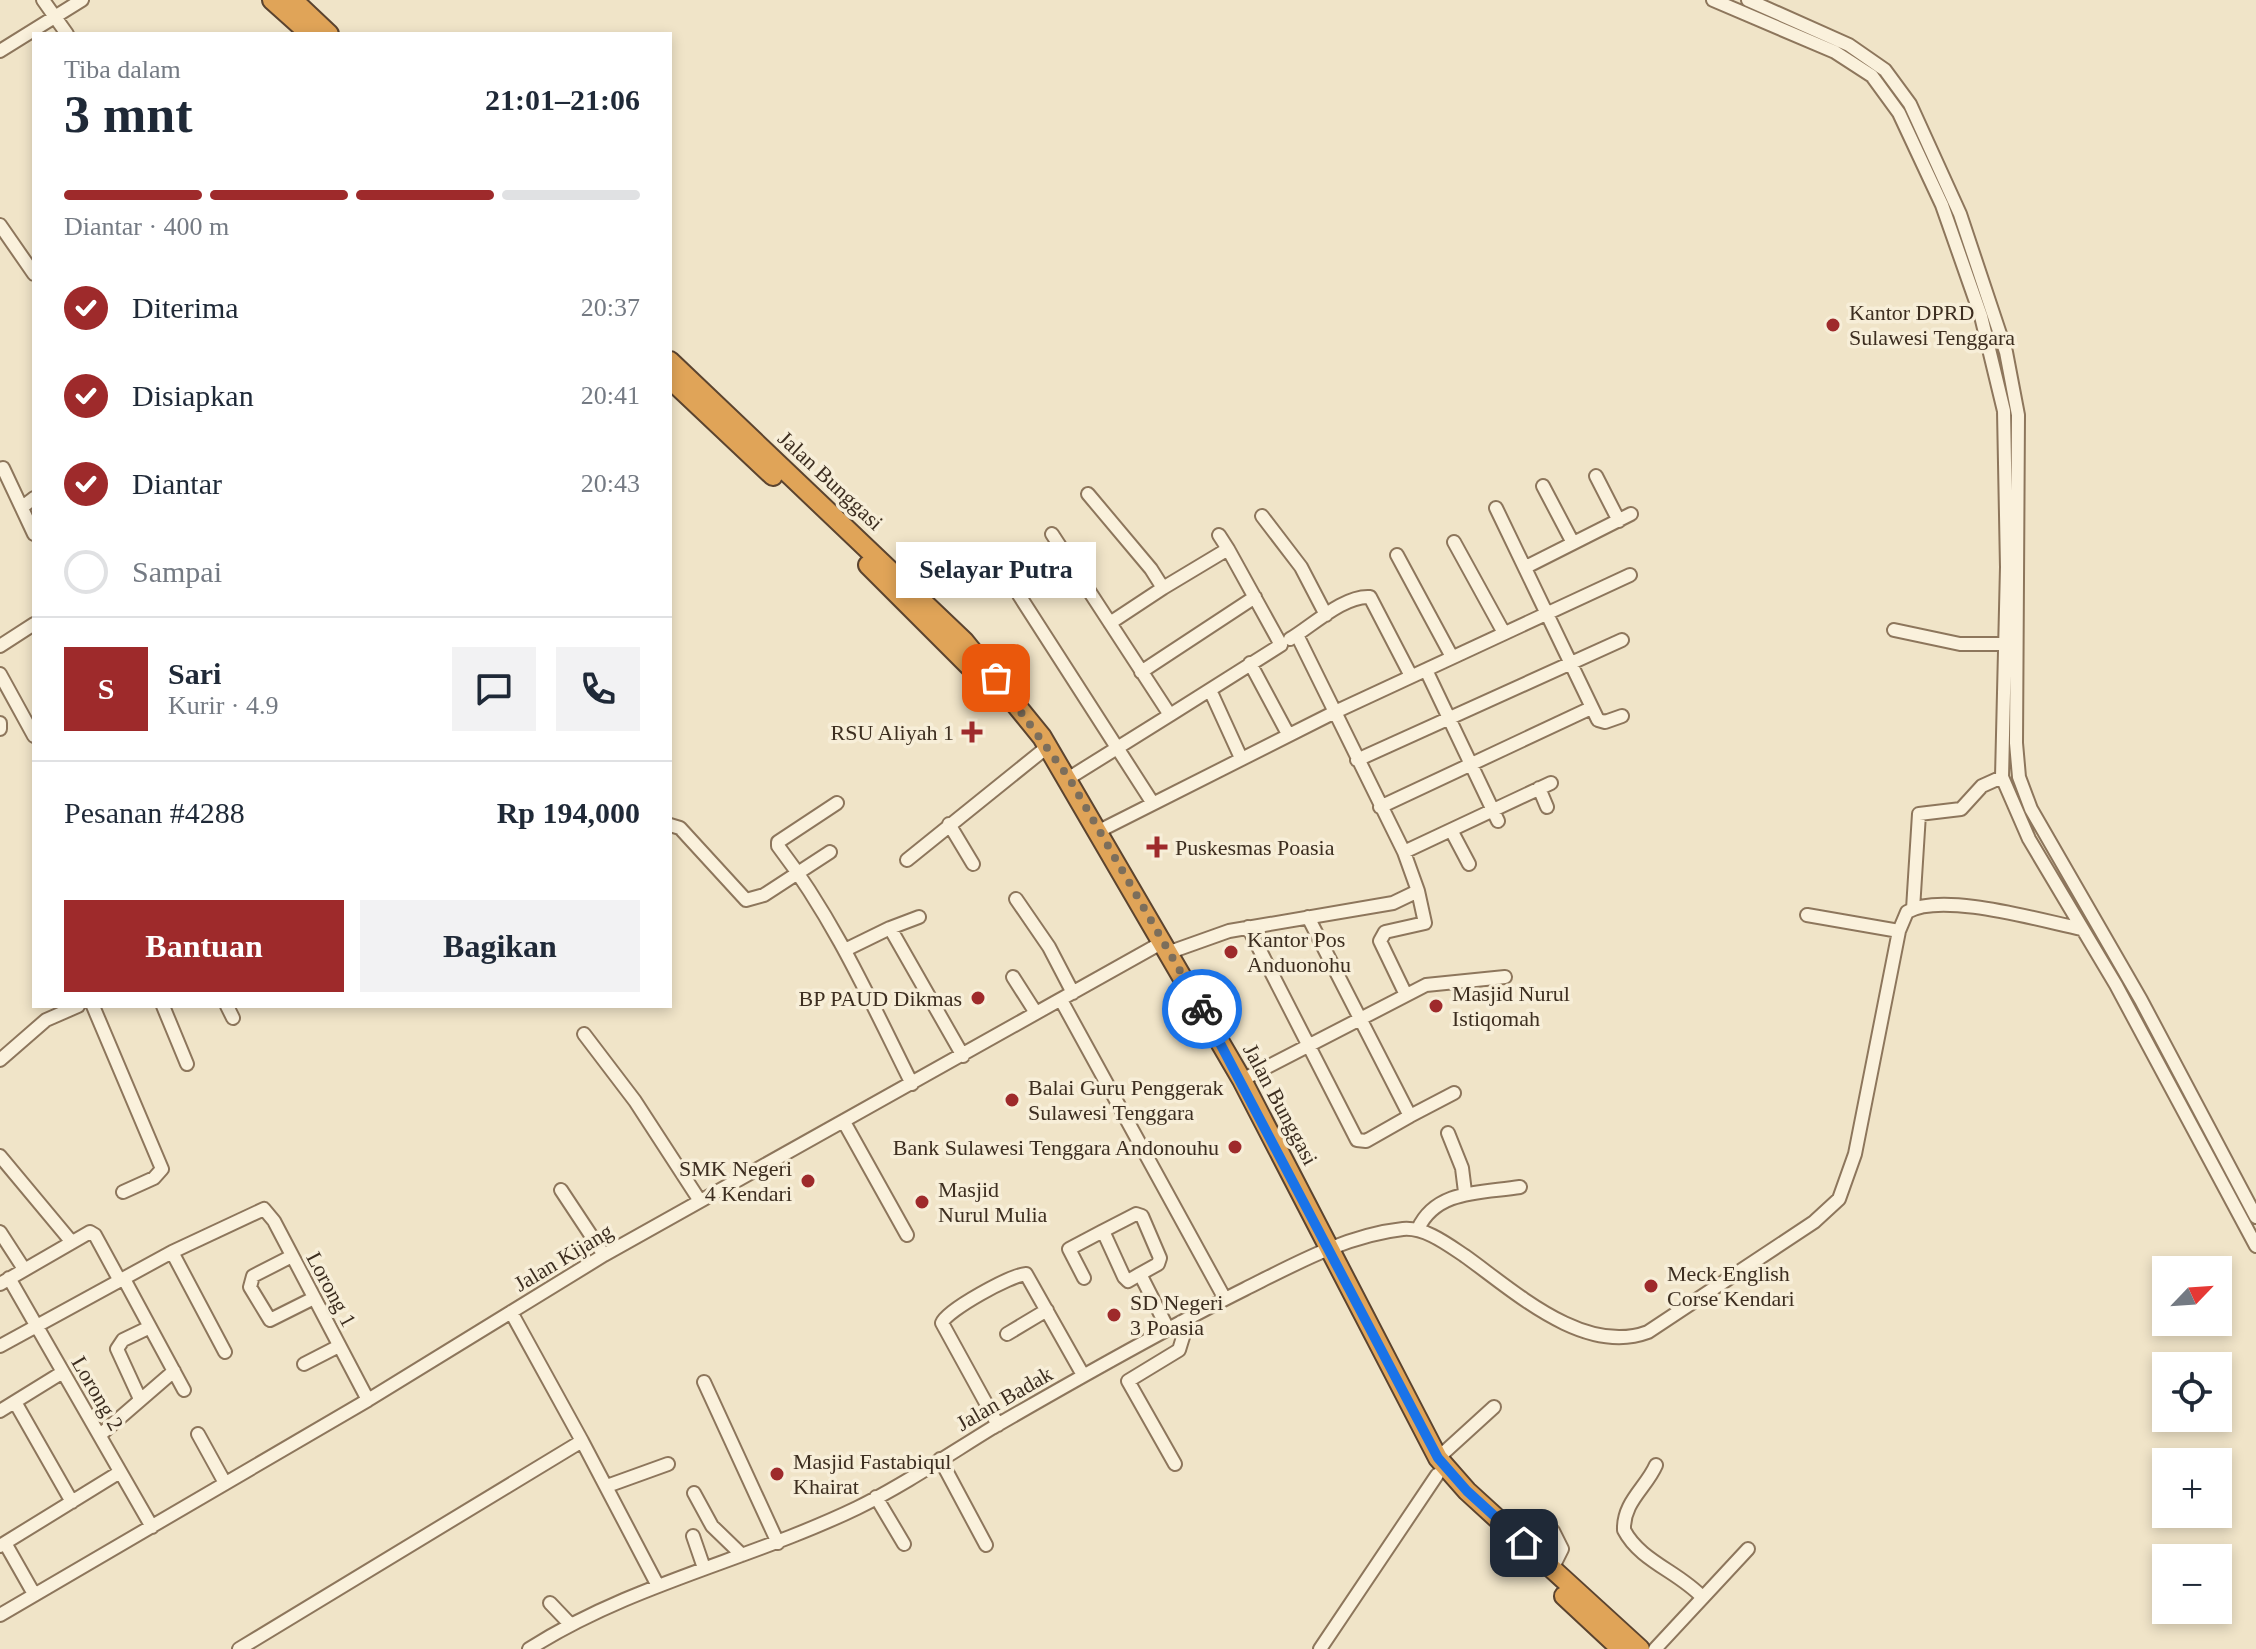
<!DOCTYPE html>
<html lang="id">
<head>
<meta charset="utf-8">
<style>
	body { margin:0; font-family:Georgia,serif; background:#f2f2f3; color:#1f2937; height:100vh; display:flex; flex-direction:column; font-size:30px; white-space:nowrap }
	* { box-sizing:border-box; margin:0 }
	p { font-size:26px; color:#747a83 }
	.icon { flex:none; width:44px; height:44px; fill:none; stroke:currentColor; stroke-width:2; stroke-linecap:round; stroke-linejoin:round }
	.map { position:relative; flex:1; overflow:hidden }
	.side { position:absolute; left:32px; top:32px; width:640px; height:976px; display:flex; flex-direction:column; background:#fff; border-radius:0px; box-shadow:0 4px 12px #0003 }
	.side>* { flex:none }
	.needle { width:52px; rotate:65deg }
	.controls { position:absolute; left:2152px; top:1256px; display:grid; gap:16px }
	.controls a { display:grid; place-items:center; width:80px; height:80px; border-radius:0px; background:#fff; box-shadow:0 4px 12px #0003; font-size:40px }
	.pin { position:absolute; display:grid; place-items:center; width:68px; height:68px; color:#fff; margin:-34px; border-radius:16px; box-shadow:0 4px 12px #0006 }
	.courier { position:absolute; display:grid; place-items:center; width:80px; height:80px; margin:-40px; border:6px solid #1a73e8; border-radius:50%; background:#fff; color:#222; box-shadow:0 2px 10px #0007 }
	.bubble { position:absolute; height:56px; border-radius:0px; background:#fff; box-shadow:0 4px 12px #0003; font-size:26px; font-weight:800; line-height:56px; text-align:center }
	.overview em { font-style:normal; font-weight:800 }
	.overview div { display:flex; flex-direction:column-reverse }
	.overview { display:flex; align-items:center; justify-content:space-between; height:136px; padding:0 32px }
	h1 { font-size:52px; font-weight:800; line-height:60px }
	.bar { display:grid; grid-template-columns:repeat(4,1fr); gap:12px 8px; align-content:center; height:96px; padding:0 32px }
	.bar i { height:10px; border-radius:6px; background:#e0e1e3 }
	.bar .selected { background:#9e2a2b }
	.bar p { grid-column:span 4 }
	.line { display:flex; align-items:center; gap:20px; padding:0 32px; border-top:2px solid #e0e1e3 }
	.line div { flex:1 }
	.round { display:grid; place-items:center; flex:none; width:84px; height:84px; border-radius:0px; background:#f2f2f3 }
	ol { padding:0 32px; list-style:none }
	li { display:flex; align-items:center; gap:24px; height:88px }
	li p { margin-inline-start:auto }
	li .icon { padding:8px; border-radius:50%; background:#9e2a2b; color:#fff; stroke-width:4 }
	li:last-child { color:#747a83 }
	li i { width:44px; height:44px; border:4px solid #e0e1e3; border-radius:50% }
	.button { display:flex; gap:16px; margin-top:auto; padding:16px 32px }
	.button a { flex:1; height:92px; border-radius:0px; background:#9e2a2b; color:#fff; font-size:32px; font-weight:800; line-height:92px; text-align:center }
	.button a+a { background:#f2f2f3; color:#1f2937 }
	.map>svg:first-child { display:block }
</style>
</head>
<body>
<div class="map">
<svg width="2256" height="1649" viewBox="0 0 2256 1649">
	<rect width="100%" height="100%" fill="#f0e4c8"/>
	<g fill="none" stroke-linecap="round" stroke-linejoin="round">
		<g stroke="#8d765c" stroke-width="16">
			<path id="minor" d="M43,0L67,34
				M1713,0L1835,52L1872,76L1899,113L1942,205L1981,316L2004,411L2007,567L2002,777L2029,839L2116,985L2256,1246
				M1748,0L1849,45L1885,70L1910,104L1960,214L2006,352L2018,415L2016,743L2019,777L2031,809L2141,1000L2256,1217
				M0,51L82,0
				M0,225L34,274
				M3,468L34,534
				M1596,476L1619,521
				M1543,486L1573,543
				M1088,494L1151,569L1163,588L1110,623
				M25,505L34,498
				M1496,508L1598,720L1605,722L1622,716
				M1262,516L1301,567L1326,615
				M1052,534L1170,715L1069,778
				M1219,535L1228,549
				M1454,542L1504,633
				M1397,555L1452,657
				M1526,567L1631,514
				M1163,588L1228,549L1281,645L1170,715
				M1019,595L1152,802
				M1894,630L1960,644H2005
				M1297,635L1335,712L1630,575
				M1290,639C1312,626 1344,595 1370,597L1411,676
				M0,646L34,624
				M1250,663L1288,734
				M1426,670L1498,821
				M1141,672L1255,597
				M0,674L34,736
				M1210,690L1241,758
				M0,723V729
				M1357,760L1622,640
				M1539,788L1547,807
				M837,803L778,842V846C834,919 871,1002 912,1084
				M1380,807L1591,708
				M949,824L973,864
				M670,825L680,828L746,900L764,895L830,852
				M1451,830L1469,864
				M1099,831L1335,712L1404,852L1418,891L1393,903L1229,931L1170,952
				M1404,852L1551,783
				M907,860L1041,752
				M1016,899L1049,947L1073,993
				M1913,909L1919,814L1961,809L1982,786L2002,777
				M1807,915L1899,931
				M919,917L890,928L963,1056
				M1248,927L1357,1140L1366,1141L1410,1116L1308,917
				M845,950L890,928
				M1013,977L1036,1013
				M1406,995L1380,941L1385,932L1425,923L1418,891
				M1061,1000L1225,1299
				M93,1006L162,1169L154,1178L123,1192
				M163,1006L187,1064
				M227,1006L233,1018
				M584,1034L635,1101L700,1201
				M0,1060L46,1020L78,1006
				M1242,1080L1426,985L1505,977
				M1410,1116L1454,1093
				M844,1122L907,1235
				M1448,1133L1462,1168L1465,1192
				M0,1156L70,1240
				M561,1190L604,1255
				M1418,1229C1436,1189 1483,1193 1520,1187
				M1103,1231L1136,1214L1142,1216L1160,1258L1158,1264L1140,1274
				M0,1232L24,1269
				M172,1252L225,1352
				M292,1256L253,1276L250,1287L270,1320L314,1298
				M9,1278L152,1527
				M1084,1278L1069,1249L1103,1231L1124,1277L1128,1281L1140,1274L1168,1329
				M124,1279L184,1390
				M0,1284L90,1232L95,1235L120,1281
				M511,1312L582,1441
				M1007,1334L1047,1310
				M0,1346L172,1252L264,1209L274,1221L368,1400
				M304,1364L339,1346
				M704,1382L778,1543
				M140,1399L117,1349L123,1340L150,1327
				M15,1402L72,1502
				M0,1411L63,1372
				M998,1425L942,1323C947,1310 1011,1275 1026,1274L1083,1375
				M198,1434L225,1483
				M100,1435L174,1371
				M1438,1458L1494,1407
				M940,1459L986,1545
				M1175,1464L1128,1381L1179,1350L1183,1337L1181,1322
				M1656,1465C1646,1488 1623,1502 1624,1530C1640,1561 1679,1572 1702,1597
				M607,1486L668,1464
				M694,1493L712,1526L742,1555
				M876,1497L904,1544
				M693,1536L704,1568
				M5,1543L34,1594
				M0,1546L120,1472
				M1552,1569L1562,1549L1553,1531
				M550,1603L570,1624
				M0,1615L368,1400L604,1255L1154,947
				M239,1649L582,1441L657,1584
				M529,1649C631,1584 749,1560 857,1508C904,1485 948,1455 992,1428C1075,1380 1159,1332 1245,1289C1295,1264 1347,1235 1403,1229C1425,1227 1447,1244 1465,1256C1514,1291 1584,1356 1648,1332L1814,1222L1839,1199L1855,1154L1899,931L1907,912C1942,891 2042,921 2082,929
				M1320,1649L1437,1475
				M1655,1649L1748,1549"/>
		</g>
		<g stroke="#5b4430" stroke-width="22">
			<path id="highway" d="M272,0L310,34
				M293,0L329,34
				M670,361L964,641L1042,737L1242,1080L1438,1458L1467,1491L1640,1649
				M670,379L773,476
				M868,565L988,685
				M1564,1596L1621,1649"/>
		</g>
		<use href="#minor" stroke="#faf1dc" stroke-width="12"/>
		<use href="#highway" stroke="#e0a458" stroke-width="18"/>
	</g>
	<g fill="none" stroke-linecap="round" stroke-linejoin="round">
		<path stroke="#7c6e5b" stroke-width="8" stroke-dasharray="0 14.4" d="M996,678L1069,778L1202,1009"/>
		<path stroke="#1a73e8" stroke-width="10" d="M1202,1009L1438,1458L1467,1491L1524,1543"/>
	</g>
	<g fill="#9e2a2b" stroke="#f7eed8" stroke-width="3">
		<circle cx="1833" cy="325" r="8"/>
		<path d="M968 720h8v8h8v8h-8v8h-8v-8h-8v-8h8z"/>
		<path d="M1153 835h8v8h8v8h-8v8h-8v-8h-8v-8h8z"/>
		<circle cx="1231" cy="952" r="8"/>
		<circle cx="978" cy="998" r="8"/>
		<circle cx="1436" cy="1006" r="8"/>
		<circle cx="1012" cy="1100" r="8"/>
		<circle cx="1235" cy="1147" r="8"/>
		<circle cx="808" cy="1181" r="8"/>
		<circle cx="922" cy="1202" r="8"/>
		<circle cx="1651" cy="1286" r="8"/>
		<circle cx="1114" cy="1315" r="8"/>
		<circle cx="777" cy="1474" r="8"/>
	</g>
	<g text-anchor="middle" stroke-width="7" stroke-linejoin="round" paint-order="stroke">
		<g font-size="22" fill="#3d2e20" stroke="#f7eed8" text-anchor="start">
			<text x="1849" y="320">Kantor DPRD<tspan x="1849" dy="25">Sulawesi Tenggara</tspan></text>
			<text x="954" y="740" text-anchor="end">RSU Aliyah 1</text>
			<text x="1175" y="855">Puskesmas Poasia</text>
			<text x="1247" y="947">Kantor Pos<tspan x="1247" dy="25">Anduonohu</tspan></text>
			<text x="1452" y="1001">Masjid Nurul<tspan x="1452" dy="25">Istiqomah</tspan></text>
			<text x="962" y="1006" text-anchor="end">BP PAUD Dikmas</text>
			<text x="1028" y="1095">Balai Guru Penggerak<tspan x="1028" dy="25">Sulawesi Tenggara</tspan></text>
			<text x="1219" y="1155" text-anchor="end">Bank Sulawesi Tenggara Andonouhu</text>
			<text x="792" y="1176" text-anchor="end">SMK Negeri<tspan x="792" dy="25">4 Kendari</tspan></text>
			<text x="938" y="1197">Masjid<tspan x="938" dy="25">Nurul Mulia</tspan></text>
			<text x="1667" y="1281">Meck English<tspan x="1667" dy="25">Corse Kendari</tspan></text>
			<text x="1130" y="1310">SD Negeri<tspan x="1130" dy="25">3 Poasia</tspan></text>
			<text x="793" y="1469">Masjid Fastabiqul<tspan x="793" dy="25">Khairat</tspan></text>
		</g>
		<g font-size="22" fill="#3d2e20" stroke="#f7eed8">
			<text transform="translate(831 480) rotate(43)" y="8">Jalan Bunggasi</text>
			<text transform="translate(1281 1104) rotate(62)" y="8">Jalan Bunggasi</text>
			<text transform="translate(563 1257) rotate(-31)" y="8">Jalan Kijang</text>
			<text transform="translate(332 1289) rotate(62)" y="8">Lorong 1</text>
			<text transform="translate(98 1393) rotate(60)" y="8">Lorong 2</text>
			<text transform="translate(1004 1398) rotate(-30)" y="8">Jalan Badak</text>
		</g>
	</g>
</svg>
<div class="controls">
<a><svg class="needle" viewBox="-14 -14 28 28"><path d="M0-13l5 13h-10z" fill="#e53935"/><path d="M0 13l5-13h-10z" fill="#747a83"/></svg></a>
<a><svg class="icon" aria-label="locate" viewBox="0 0 24 24"><circle cx="12" cy="12" r="6"/><path d="M12 2v4M12 18v4M2 12h4M18 12h4"/></svg></a>
<a>+</a>
<a>−</a>
</div>
<div class="pin" style="left:996px;top:678px;background:#ea580c"><svg class="icon" aria-label="bag" viewBox="0 0 24 24"><path d="M5 8h14l-1 12H6zM9 8a3 3 0 0 1 6 0"/></svg></div>
<div class="pin" style="left:1524px;top:1543px;background:#1f2937"><svg class="icon" aria-label="home" viewBox="0 0 24 24"><path d="M3 11l9-7 9 7M6 9v11h12V9"/></svg></div>
<div class="courier" style="left:1202px;top:1009px"><svg class="icon" aria-label="bike" viewBox="0 0 24 24"><circle cx="6" cy="16" r="4"/><circle cx="18" cy="16" r="4"/><path d="M6 16l4-8h5l3 8M10 8l3 8H6M13 5h3"/></svg></div>
<div class="bubble" style="left:896px;top:542px;width:200px">Selayar Putra</div>
<section class="side">
<div class="overview"><div><h1>3 mnt</h1><p>Tiba dalam</p></div><em>21:01–21:06</em></div>
<div class="bar"><i class="selected"></i><i class="selected"></i><i class="selected"></i><i></i><p>Diantar · 400 m</p></div>
<ol>
<li><svg class="icon" aria-label="check" viewBox="0 0 24 24"><path d="M5 12l5 5 9-10"/></svg>Diterima<p>20:37</p></li>
<li><svg class="icon" aria-label="check" viewBox="0 0 24 24"><path d="M5 12l5 5 9-10"/></svg>Disiapkan<p>20:41</p></li>
<li><svg class="icon" aria-label="check" viewBox="0 0 24 24"><path d="M5 12l5 5 9-10"/></svg>Diantar<p>20:43</p></li>
<li><i></i>Sampai</li>
</ol>
<div class="line" style="height:144px"><b class="round" style="background:#9e2a2b;color:#fff">S</b><div><b>Sari</b><p>Kurir · 4.9</p></div><a class="round"><svg class="icon" aria-label="chat" viewBox="0 0 24 24"><path d="M4 5h16v11H9l-5 4z"/></svg></a><a class="round"><svg class="icon" aria-label="phone" viewBox="0 0 24 24"><path d="M5 4h4l2 5-3 2q2 4 5 5l2-3 5 2v4C11 20 4 13 5 4z"/></svg></a></div>
<div class="line" style="height:104px"><div>Pesanan #4288</div><b>Rp 194,000</b></div>
<div class="button"><a>Bantuan</a><a>Bagikan</a></div>
</section>
</div>
</body>
</html>
